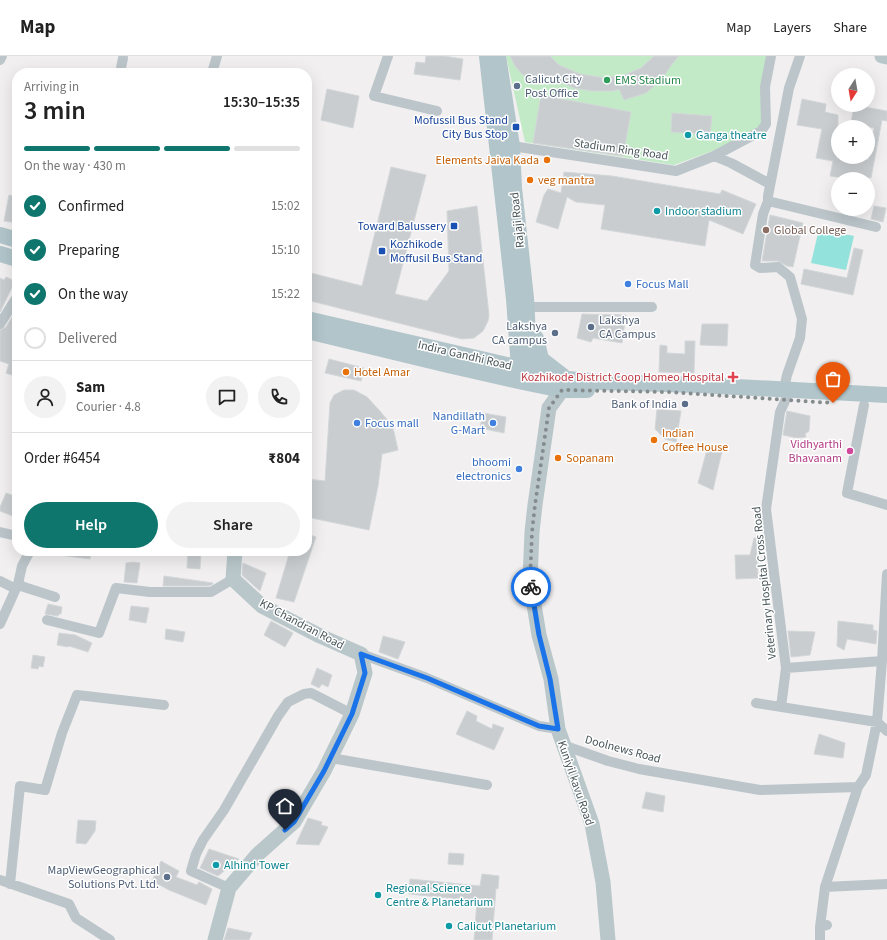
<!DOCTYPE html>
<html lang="en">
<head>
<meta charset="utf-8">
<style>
	body { margin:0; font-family:"Source Sans 3",sans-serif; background:#f2f2f2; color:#222; height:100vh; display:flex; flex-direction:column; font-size:15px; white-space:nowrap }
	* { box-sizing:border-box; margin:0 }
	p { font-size:13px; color:#767676 }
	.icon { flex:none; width:22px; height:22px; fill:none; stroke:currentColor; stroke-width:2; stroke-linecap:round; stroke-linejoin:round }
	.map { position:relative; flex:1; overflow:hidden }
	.drawer { position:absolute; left:12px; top:12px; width:300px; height:488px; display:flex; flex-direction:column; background:#fff; border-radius:16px; box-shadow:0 4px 16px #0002 }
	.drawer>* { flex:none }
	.needle { width:26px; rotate:191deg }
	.buttons { position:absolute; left:831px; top:12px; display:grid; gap:8px }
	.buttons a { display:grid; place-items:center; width:44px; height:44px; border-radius:50%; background:#fff; box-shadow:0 4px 16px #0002; font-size:20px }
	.pin { position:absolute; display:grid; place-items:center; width:34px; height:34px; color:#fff; margin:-41px -17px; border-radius:50% 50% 50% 0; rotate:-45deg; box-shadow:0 0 4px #0007 }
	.pin .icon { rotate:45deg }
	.courier { position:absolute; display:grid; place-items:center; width:40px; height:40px; margin:-20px; border:3px solid #1a73e8; border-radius:50%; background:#fff; color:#222; box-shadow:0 1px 5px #0007 }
	.overview em { font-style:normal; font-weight:600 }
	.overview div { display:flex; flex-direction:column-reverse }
	.overview { display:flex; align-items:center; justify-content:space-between; height:68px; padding:0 12px }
	h1 { font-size:26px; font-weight:600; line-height:30px }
	.bar { display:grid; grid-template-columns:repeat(4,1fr); gap:6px 4px; align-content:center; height:48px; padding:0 12px }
	.bar i { height:5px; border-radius:3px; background:#e0e0e0 }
	.bar .on { background:#0f766e }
	.bar p { grid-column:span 4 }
	.line { display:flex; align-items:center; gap:10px; padding:0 12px; border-top:1px solid #e0e0e0 }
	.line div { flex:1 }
	.round { display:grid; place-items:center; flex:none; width:42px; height:42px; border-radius:21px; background:#f2f2f2 }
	ol { padding:0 12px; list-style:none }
	li { display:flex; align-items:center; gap:12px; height:44px }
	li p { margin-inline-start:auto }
	li .icon { padding:4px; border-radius:50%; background:#0f766e; color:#fff; stroke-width:4 }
	li:last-child { color:#767676 }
	li i { width:22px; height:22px; border:2px solid #e0e0e0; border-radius:50% }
	.primary-button { display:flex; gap:8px; margin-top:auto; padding:8px 12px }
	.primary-button a { flex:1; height:46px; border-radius:24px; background:#0f766e; color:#fff; font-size:16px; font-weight:600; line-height:46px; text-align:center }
	.primary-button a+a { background:#f2f2f2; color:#222 }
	header { display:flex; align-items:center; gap:24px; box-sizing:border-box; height:56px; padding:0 20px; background:#fff; border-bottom:1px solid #e0e0e0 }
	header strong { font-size:19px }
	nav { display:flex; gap:22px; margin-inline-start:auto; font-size:14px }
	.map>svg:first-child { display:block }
</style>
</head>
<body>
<header>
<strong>Map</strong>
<nav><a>Map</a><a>Layers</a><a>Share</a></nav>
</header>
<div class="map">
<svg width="887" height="884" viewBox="0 0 887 884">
	<rect width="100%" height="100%" fill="#f1efef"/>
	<path fill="#c2eac6" d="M506,0H767L761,29V71L715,94L674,109L525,86Z"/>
	<path fill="#94e2dc" d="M819,173L854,180L846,214L811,207Z"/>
	<path fill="#c9cdd0" stroke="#d3d7d9" d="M426,0H444L463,3L460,24L414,18L416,6L425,7Z
		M510,0H550L559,9L580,18L605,22L624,19L641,12L654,0H679L672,8L664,20L653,31L646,37L624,44L619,33L613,35H592L574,32L546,19L536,29L521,17L515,10Z
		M327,33L359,40L353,72L321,64Z
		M541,39L631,56L623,100L533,87Z
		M802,43L826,48L825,56L838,59V101H850L868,104L874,72L851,67L854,49L887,55V65L882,64L871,122L852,118L851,123L830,120L833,105L816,102L822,73L797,69Z
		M672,57L712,60L710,79L671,76Z
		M391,111L426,119L395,238L427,245L449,215L447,155L477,150L489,259L488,265L483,275L474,282L462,283L307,244V216L362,230Z
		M564,116L612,120L720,138L722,134L756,148L743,178L709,164L705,190L601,173L605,149L576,146L567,141L558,173L536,166L544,139L548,133L561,137Z
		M9,139L17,141V167L4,165Z
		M874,150L886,152L883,166L871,163Z
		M770,159L803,167L793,211L787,210L778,205H762Z
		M854,192L863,194L853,239L801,228L804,213L847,222Z
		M6,221L15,225L0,256V222L4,224Z
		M17,253V321L6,317L9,308L0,305V274L6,271Z
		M582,258L626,259L622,287L593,282L591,286L577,282Z
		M702,268H728L727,290L700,289Z
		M685,285H695L694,317L659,316L660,289L667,290V297L685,298Z
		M329,303L364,312L361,325L325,317Z
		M344,334H354L367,341L379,354L391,368L394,376L398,394L382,398L378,430L369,474L307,461V423L325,425L330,347L334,339Z
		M657,353L681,355L676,386L665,383L655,373Z
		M787,355L810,360L809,375L805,378L806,381L797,382L783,379Z
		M483,357L506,361L504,377L480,372Z
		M708,390L722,395L713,434L698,427Z
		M6,437L17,441L15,461L0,455V451Z
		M307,478L316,481L294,546L276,542L290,495H307Z
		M754,482H756L758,522L736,523L735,499H750Z
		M59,495H91L90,503L59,499Z
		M188,495H201L200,513L187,512Z
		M133,506L140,507L137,527L124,526L126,507Z
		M243,507L266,517L260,535L242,519Z
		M164,520L213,527V528L209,530H163Z
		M48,548L62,551L61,558H59L58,560L45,558Z
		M131,550L149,552L146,567L129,564Z
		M271,565L293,577L285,591L264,579Z
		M838,565L873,569V574L877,575L876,588L847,583L844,594L837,590Z
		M166,573L185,576L183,586L165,583Z
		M788,575L815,576L810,599L791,601Z
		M59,577L75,579L92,587L88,596L69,590L68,591L57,589Z
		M383,580L405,586L398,603L379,596Z
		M33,599L45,601L43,611L39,610L38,613L31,612Z
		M317,612L332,619L328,631L322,628L319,632L311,628Z
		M467,655L477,660L476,665L492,673L493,668L504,672L494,694L456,678Z
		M819,678L845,687L843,702L814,698Z
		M646,736L665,740L663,756L642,752Z
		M308,762L322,766L321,769L328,771L319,789L296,788Z
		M78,764L96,765L95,775L86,788L76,787Z
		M209,793L239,803L218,820L200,812Z
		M449,797L464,798L463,809L448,808Z
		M161,805L179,815L176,821L197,829L199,826L212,833L206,849L169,834L152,825Z
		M482,818L499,820L498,833L496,832L492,884H474L477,845L409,838L410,823L480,830Z
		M228,872L252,877L249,884H224Z"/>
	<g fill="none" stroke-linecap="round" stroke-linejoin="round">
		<path stroke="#bcc6ca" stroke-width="10" d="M388,0L374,40L437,55
			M800,0L789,32L768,140V145L876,171
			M0,4L2,0
			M120,17L123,2
			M212,17L217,0
			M512,90L676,115L714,100L761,75L766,68L765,31L771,0
			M714,100L731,107L770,128
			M768,145L763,158L755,209L760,212L778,211L790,221L802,263L800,282L787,319L784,333
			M529,251H652
			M0,268L17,241
			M786,343L780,356L766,453L786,612L882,605L877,666L887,675
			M864,349L847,437L887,449
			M0,476L17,480
			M0,525L16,533
			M18,528L24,531L55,541
			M47,564L99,577L116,532L150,536H211L233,523
			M0,568L18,528L22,510L30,495
			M361,598L427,622L539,670L558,673
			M882,605L887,518
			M781,651L786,612
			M563,689L608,705L639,713L760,734L858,731L866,719L877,666L756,647
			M331,702L487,729
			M0,824L69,848L76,862L110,884
			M10,828L20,730L45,734L62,677L77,639L164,649
			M825,831L858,731
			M229,832L191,815L196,798L203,784L224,754L278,660L288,646L304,638L311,637L352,658
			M820,871L825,831L887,828
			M820,884V871L827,869"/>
		<path stroke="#b9c7cb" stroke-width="15" d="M882,0L887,1
			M562,334L549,352L535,449L532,476L530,524L539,579L551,623L558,673L592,768L603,826L608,884
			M215,884L229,832L257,799L294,766L324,715L352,658L365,617L361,598L320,580L262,550L233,523L235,495"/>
		<path stroke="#b1c5ca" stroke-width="16" d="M487,0L514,243L519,312L522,322
			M498,0L512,90L514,132L526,242L530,315L525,323
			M0,179L17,184
			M0,198L17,203
			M307,263L568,323L601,326L699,329L887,339
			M307,275L448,309L523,326L562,334H587
			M536,282L541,303L563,320"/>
	</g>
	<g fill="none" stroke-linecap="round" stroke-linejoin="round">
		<path stroke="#848c8e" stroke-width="4" stroke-dasharray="0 7.2" d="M531,531L530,524L532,476L535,449L549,352L562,334L668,336L833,347"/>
		<path stroke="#1a73e8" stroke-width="5" d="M285,774L294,766L324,715L352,658L365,617L361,598L427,622L539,670L558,673L550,623L539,579L531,531"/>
	</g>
	<circle fill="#2e9e5b" stroke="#fff" stroke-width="1.5" cx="607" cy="24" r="4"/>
	<g fill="#5c6f8a" stroke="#fff" stroke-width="1.5">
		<circle cx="517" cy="30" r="4"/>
		<circle cx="591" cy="271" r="4"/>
		<circle cx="555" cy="277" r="4"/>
		<circle cx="685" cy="348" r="4"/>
		<circle cx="167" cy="821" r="4"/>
	</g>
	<g fill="#1a4fb4" stroke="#fff" stroke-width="1.5">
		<rect x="512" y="67" width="8" height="8" rx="2"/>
		<rect x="450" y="166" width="8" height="8" rx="2"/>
		<rect x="378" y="191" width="8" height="8" rx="2"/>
	</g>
	<g fill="#0f9aa8" stroke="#fff" stroke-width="1.5">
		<circle cx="688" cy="79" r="4"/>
		<circle cx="657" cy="155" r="4"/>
		<circle cx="216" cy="809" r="4"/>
		<circle cx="378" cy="839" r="4"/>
		<circle cx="449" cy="870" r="4"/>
	</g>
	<g fill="#e8710a" stroke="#fff" stroke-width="1.5">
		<circle cx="547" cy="104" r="4"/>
		<circle cx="530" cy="124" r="4"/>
		<circle cx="346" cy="316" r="4"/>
		<circle cx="654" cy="384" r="4"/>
		<circle cx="558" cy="402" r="4"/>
	</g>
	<circle fill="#8d6e63" stroke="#fff" stroke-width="1.5" cx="766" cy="174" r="4"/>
	<g fill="#3f7fe0" stroke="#fff" stroke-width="1.5">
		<circle cx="628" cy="228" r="4"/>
		<circle cx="357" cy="367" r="4"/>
		<circle cx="493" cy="367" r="4"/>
		<circle cx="519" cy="413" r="4"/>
	</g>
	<path fill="#e0444e" stroke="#fff" stroke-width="1.5" d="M731 315h4v4h4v4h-4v4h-4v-4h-4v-4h4z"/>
	<circle fill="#d1479c" stroke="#fff" stroke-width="1.5" cx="850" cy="395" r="4"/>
	<g text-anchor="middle" stroke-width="3" stroke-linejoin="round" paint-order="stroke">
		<g font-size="12" fill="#4e5e75" stroke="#fff" text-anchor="end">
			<text x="525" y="27" text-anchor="start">Calicut City<tspan x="525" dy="14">Post Office</tspan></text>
			<text x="599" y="268" text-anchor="start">Lakshya<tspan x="599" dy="14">CA Campus</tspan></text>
			<text x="547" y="274">Lakshya<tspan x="547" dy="14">CA campus</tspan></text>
			<text x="677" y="352">Bank of India</text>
			<text x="159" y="818">MapViewGeographical<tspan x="159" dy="14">Solutions Pvt. Ltd.</tspan></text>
		</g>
		<g font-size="12" fill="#27864d" stroke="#fff" text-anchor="start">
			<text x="615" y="28">EMS Stadium</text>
		</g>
		<g font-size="12" fill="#164399" stroke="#fff" text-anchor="end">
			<text x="508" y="68">Mofussil Bus Stand<tspan x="508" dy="14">City Bus Stop</tspan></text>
			<text x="446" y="174">Toward Balussery</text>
			<text x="390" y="192" text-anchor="start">Kozhikode<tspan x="390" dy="14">Moffusil Bus Stand</tspan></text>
		</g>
		<g font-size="12" fill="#0d838f" stroke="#fff" text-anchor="start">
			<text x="696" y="83">Ganga theatre</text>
			<text x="665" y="159">Indoor stadium</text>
			<text x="224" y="813">Alhind Tower</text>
			<text x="386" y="836">Regional Science<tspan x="386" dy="14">Centre &amp; Planetarium</tspan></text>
			<text x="457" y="874">Calicut Planetarium</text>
		</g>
		<g font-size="12" fill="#49565a" stroke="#fff">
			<text transform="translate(621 93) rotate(8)" y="4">Stadium Ring Road</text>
			<text transform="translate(517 164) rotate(-96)" y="4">Rajaji Road</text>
			<text transform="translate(465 299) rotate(13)" y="4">Indira Gandhi Road</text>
			<text transform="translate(764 527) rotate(-96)" y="4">Veterinary Hospital Cross Road</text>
			<text transform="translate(302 568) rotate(28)" y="4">KP Chandran Road</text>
			<text transform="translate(623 693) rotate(15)" y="4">Doolnews Road</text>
			<text transform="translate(576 727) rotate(71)" y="4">Kuniyil kavu Road</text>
		</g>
		<g font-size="12" fill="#c56008" stroke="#fff" text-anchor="start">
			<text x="539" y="108" text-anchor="end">Elements Jaiva Kada</text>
			<text x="538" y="128">veg mantra</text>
			<text x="354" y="320">Hotel Amar</text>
			<text x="662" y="381">Indian<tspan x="662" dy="14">Coffee House</tspan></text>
			<text x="566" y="406">Sopanam</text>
		</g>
		<g font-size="12" fill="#785e54" stroke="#fff" text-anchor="start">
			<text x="774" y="178">Global College</text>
		</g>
		<g font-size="12" fill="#366cbe" stroke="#fff" text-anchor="start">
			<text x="636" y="232">Focus Mall</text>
			<text x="485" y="364" text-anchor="end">Nandillath<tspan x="485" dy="14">G-Mart</tspan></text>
			<text x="365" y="371">Focus mall</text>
			<text x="511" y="410" text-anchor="end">bhoomi<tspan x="511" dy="14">electronics</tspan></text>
		</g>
		<g font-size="12" fill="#be3a42" stroke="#fff" text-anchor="end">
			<text x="724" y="325">Kozhikode District Coop Homeo Hospital</text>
		</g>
		<g font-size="12" fill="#b23c85" stroke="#fff" text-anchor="end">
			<text x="842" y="392">Vidhyarthi<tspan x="842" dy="14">Bhavanam</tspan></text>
		</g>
	</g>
</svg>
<div class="buttons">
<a><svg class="needle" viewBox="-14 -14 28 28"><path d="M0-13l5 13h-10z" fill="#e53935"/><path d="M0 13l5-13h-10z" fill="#767676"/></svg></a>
<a>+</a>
<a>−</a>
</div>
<div class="pin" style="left:833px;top:347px;background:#ea580c"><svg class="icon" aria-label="bag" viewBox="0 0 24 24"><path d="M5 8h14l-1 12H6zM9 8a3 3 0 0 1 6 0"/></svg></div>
<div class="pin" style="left:285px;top:774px;background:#1f2937"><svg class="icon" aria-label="home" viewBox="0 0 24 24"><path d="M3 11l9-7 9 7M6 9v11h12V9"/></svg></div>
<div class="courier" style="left:531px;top:531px"><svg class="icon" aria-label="bike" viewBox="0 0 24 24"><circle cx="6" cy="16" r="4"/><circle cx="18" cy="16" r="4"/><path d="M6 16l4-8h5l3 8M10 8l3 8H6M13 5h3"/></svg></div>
<section class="drawer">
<div class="overview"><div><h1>3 min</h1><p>Arriving in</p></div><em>15:30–15:35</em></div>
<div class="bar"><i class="on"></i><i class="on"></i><i class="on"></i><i></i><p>On the way · 430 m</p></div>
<ol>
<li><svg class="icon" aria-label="check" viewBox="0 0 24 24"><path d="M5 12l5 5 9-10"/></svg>Confirmed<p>15:02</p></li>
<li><svg class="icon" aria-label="check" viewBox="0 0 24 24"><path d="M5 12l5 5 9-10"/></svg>Preparing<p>15:10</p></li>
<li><svg class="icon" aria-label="check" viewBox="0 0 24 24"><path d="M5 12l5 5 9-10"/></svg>On the way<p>15:22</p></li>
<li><i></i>Delivered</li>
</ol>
<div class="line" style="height:72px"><a class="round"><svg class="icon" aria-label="person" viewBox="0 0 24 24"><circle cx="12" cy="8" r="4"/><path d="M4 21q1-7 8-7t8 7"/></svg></a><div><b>Sam</b><p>Courier · 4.8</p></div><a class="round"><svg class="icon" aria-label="chat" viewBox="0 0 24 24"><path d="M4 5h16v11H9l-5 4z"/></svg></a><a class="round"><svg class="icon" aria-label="phone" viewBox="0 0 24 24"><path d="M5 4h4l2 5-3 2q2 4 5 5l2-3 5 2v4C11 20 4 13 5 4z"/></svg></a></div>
<div class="line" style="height:52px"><div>Order #6454</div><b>₹804</b></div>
<div class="primary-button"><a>Help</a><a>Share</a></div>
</section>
</div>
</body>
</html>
